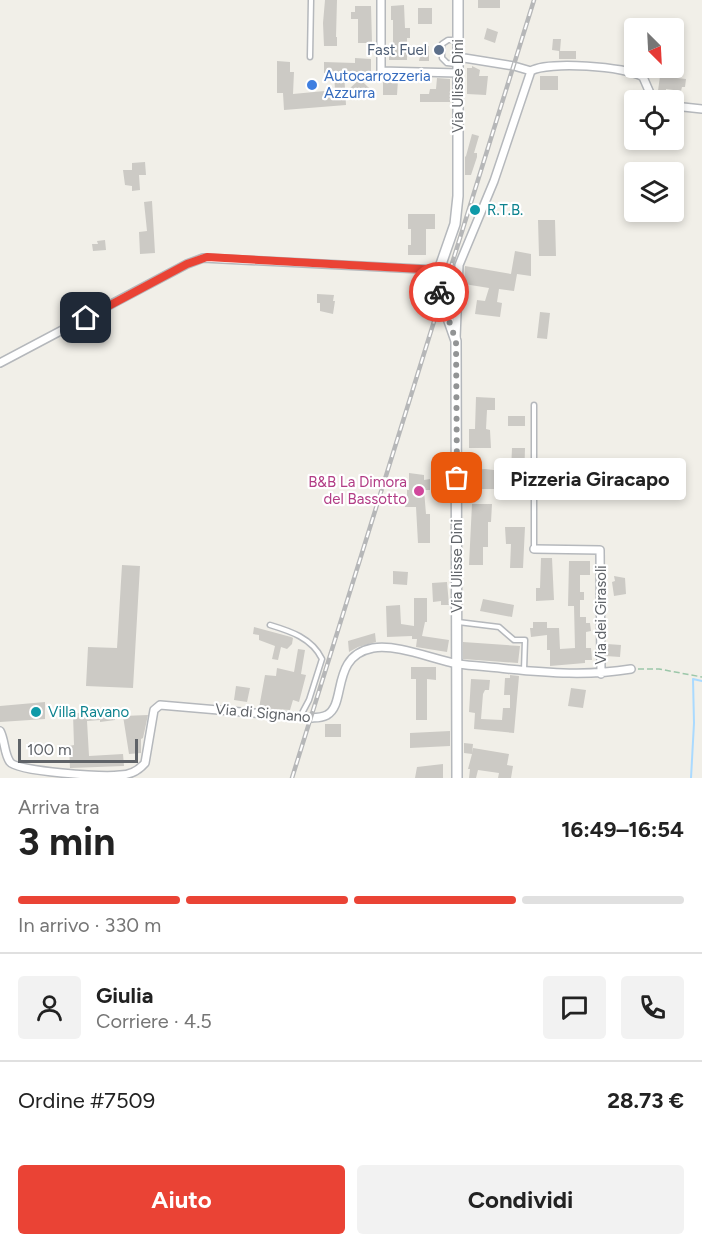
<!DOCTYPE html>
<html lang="it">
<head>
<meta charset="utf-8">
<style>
	body { margin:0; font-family:Figtree,sans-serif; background:#f2f2f2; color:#222; height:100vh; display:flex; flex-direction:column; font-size:22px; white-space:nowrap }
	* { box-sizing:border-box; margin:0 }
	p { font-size:20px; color:#767676 }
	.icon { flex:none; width:33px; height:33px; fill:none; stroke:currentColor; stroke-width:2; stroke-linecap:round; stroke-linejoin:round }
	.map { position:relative; height:778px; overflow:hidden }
	.details { display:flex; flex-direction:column; background:#fff; flex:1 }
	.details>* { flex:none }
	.needle { width:39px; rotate:156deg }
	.tools { position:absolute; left:624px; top:18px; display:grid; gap:12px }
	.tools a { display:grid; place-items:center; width:60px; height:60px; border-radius:6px; background:#fff; box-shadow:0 3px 9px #0003; font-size:30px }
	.scale { position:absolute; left:18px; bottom:15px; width:120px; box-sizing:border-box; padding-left:6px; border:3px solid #5f6368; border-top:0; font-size:16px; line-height:21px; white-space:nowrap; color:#5f6368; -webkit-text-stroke:4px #fff; paint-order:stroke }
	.pin { position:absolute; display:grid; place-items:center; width:51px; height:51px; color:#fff; margin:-26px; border-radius:12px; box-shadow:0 3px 9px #0006 }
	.courier { position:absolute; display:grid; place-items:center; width:60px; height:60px; margin:-30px; border:4px solid #ea4335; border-radius:50%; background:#fff; color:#222; box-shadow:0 2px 8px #0007 }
	.bubble { position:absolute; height:42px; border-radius:6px; background:#fff; box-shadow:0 3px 9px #0003; font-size:20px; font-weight:700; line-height:42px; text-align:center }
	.head em { font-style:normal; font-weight:700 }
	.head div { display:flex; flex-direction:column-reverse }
	.head { display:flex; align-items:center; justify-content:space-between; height:102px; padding:0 18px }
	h1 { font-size:39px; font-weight:700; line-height:45px }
	.bar { display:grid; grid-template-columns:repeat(4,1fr); gap:9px 6px; align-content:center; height:72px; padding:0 18px }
	.bar i { height:8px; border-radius:4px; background:#e0e0e0 }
	.bar .on { background:#ea4335 }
	.bar p { grid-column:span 4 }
	.line { display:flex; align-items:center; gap:15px; padding:0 18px; border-top:2px solid #e0e0e0 }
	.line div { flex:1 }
	.round { display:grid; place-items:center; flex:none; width:63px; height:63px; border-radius:6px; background:#f2f2f2 }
	.action { display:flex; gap:12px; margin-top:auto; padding:12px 18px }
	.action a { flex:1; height:69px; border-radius:6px; background:#ea4335; color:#fff; font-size:24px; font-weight:700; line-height:69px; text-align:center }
	.action a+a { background:#f2f2f2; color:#222 }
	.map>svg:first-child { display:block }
</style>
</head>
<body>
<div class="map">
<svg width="702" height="778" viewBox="0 0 702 778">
	<rect width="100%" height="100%" fill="#f1efe8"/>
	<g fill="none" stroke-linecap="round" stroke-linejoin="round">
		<path stroke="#aadaff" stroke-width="2" d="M691,778L694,723L693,679L702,681"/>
	</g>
	<path fill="#cccac5" d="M325,0H337L336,37H337V46H324L323,23Z
		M478,0H500V8H478Z
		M404,5L405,28H410V38H407V60H389V47H393V20H391V6Z
		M355,6H371L372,43H358V19H351V12H355Z
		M418,8H432V24H418Z
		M487,28L498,32L495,43L484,39Z
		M553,39H561L560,51H576V59H559V51L552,50Z
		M422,46H429V61H419Z
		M355,58L371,59V72H344L346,105L284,110L283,93H277V61L290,62V72H294L293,94L335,90L334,73H324V62L355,63Z
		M472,66L480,70L479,76H488L486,95L467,94V68H472Z
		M540,76H558V90H540Z
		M660,76L686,79L685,87H682L681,91L666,89V92L658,91Z
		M437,78L450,79V102H420V94H429L430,89H436Z
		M360,79L369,88L359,100L349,89Z
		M383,80H398L397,95H383Z
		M472,134L479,136L474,153H477V157L471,175H465V157L466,156Z
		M145,162L146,175H139L140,190L132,191V186L125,185L123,170H132V163Z
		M152,201L155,253L140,254L139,232L147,231L144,202Z
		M408,214H435V229H426V255H408V245H411V229H408Z
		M538,220H555L556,256H539Z
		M105,240L106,250L93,251L92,244H98L97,241Z
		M515,251L531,254V276L517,274L514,291L499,289L497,302L502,303L500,317L475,314L477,300L485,301L489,288L464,284L465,266L511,274Z
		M317,294L334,295L333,301H335L333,314L320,311V303H317Z
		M540,312L550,313L547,339L537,338Z
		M476,397L495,398V410H487L486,429L490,430L491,448H469V429H475Z
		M508,416H525V426H508Z
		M512,448H525L524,484H509V471H511Z
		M485,469L494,470V489H472V470Z
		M409,473L424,475V480L430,479V490H424L426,514H430V543H418L416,507H405V497H407V490H409Z
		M472,504H492L491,522H488V547H483V565H469Z
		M505,527H525L523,568H510L511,544H506Z
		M541,558H552L554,600L536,601V588H540Z
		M569,561H590V575H580V592H584V600H580V617H586V623H590L591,631L586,632V648H591L592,660H585V663L550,666V650H547V635L531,637L530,628H533V622H547V628H559L560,649L575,648L574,606H568Z
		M122,565L140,566L133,688L86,686L88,647L117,648Z
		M393,571L408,572L407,585L393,584Z
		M614,576L625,578L626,594L614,596L612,582L615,581Z
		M447,582L449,605H441V601L433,602L432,583Z
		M414,598H427V622H425L422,636L449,640L447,652L416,647L417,639H412V636L387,637L386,606L400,605L401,624L414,626Z
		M483,599L514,605L512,617L480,611Z
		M254,627L291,637L293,638L292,644L287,649L281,647L278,660L272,659L275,646L259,640V635L253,634Z
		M375,633L376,642L358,647L349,652L348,641Z
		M463,642L520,646L518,663L463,659Z
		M607,644L621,645L620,657L606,656Z
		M298,649L305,650L301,674L306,675L299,702L293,700L290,710L259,708L265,675L276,676L277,668L294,672Z
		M411,667H436V680L427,679V720H416V679H411Z
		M510,675L519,676L514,733L474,729L475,713L469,712L471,679L490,680L489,690H485L483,694L481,719L502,720L503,708H510V695H504L505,678H510Z
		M236,686L250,688L247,702L234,700Z
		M571,688L586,690L583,708L568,706Z
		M45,702V719L0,722V706Z
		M115,707V720L100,722V720L87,721L89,756L123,754L124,766L70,768L69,746L74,745L73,714Z
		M148,715L143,738L141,739V753L129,754L123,716Z
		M325,724H341V737H325Z
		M450,731V746L410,748V733Z
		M464,743L473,744L472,753L473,748L509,754L507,765L513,766L511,778H498L499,773L478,770L476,778H469L470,769H468L472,754L464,753Z
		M443,764V778H415L417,767Z"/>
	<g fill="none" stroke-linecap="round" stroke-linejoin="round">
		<g stroke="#b5b8bc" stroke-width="7">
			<path id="service" d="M310,57L311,0
				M456,64L447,63L442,58V44L448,40H458
				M534,405V548
				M458,622L499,627L514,640H525L524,670
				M270,625C290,631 312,638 322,659L309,700L300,717"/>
		</g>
		<g stroke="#b5b8bc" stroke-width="10">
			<path id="minor" d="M381,0V71L458,73
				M458,57L514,66L531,71
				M674,106L702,109
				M456,338L459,265L494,181L531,71C547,61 627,66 643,77L653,100
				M0,363L187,264L203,258L439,270
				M534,549L600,550L601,674
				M0,731C5,740 4,754 10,762C17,772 105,777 120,775C130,775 139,770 145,763L154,710L160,705L300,717C309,718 319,719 327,715C347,704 330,656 373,648C398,644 432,659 458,664C474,666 491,667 508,669C549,673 589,676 631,669"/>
		</g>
		<g stroke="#b5b8bc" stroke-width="12">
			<path id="tertiary" d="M457,778L456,341L442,301L438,282L439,270L455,224L458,196V0"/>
		</g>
		<path stroke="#9cc7a9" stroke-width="1.5" stroke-dasharray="6 3" stroke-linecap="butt" d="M638,669H659L702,677"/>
		<use href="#service" stroke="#fff" stroke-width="4"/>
		<use href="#minor" stroke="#fff" stroke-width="7"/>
		<use href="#tertiary" stroke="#fff" stroke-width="9"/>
		<g stroke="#b6b7b8" stroke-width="4.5">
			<path id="rail" d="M292,778L534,0"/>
		</g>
		<use href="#rail" stroke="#fff" stroke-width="2" stroke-dasharray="7" stroke-linecap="butt"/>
	</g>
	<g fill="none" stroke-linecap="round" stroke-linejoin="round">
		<path stroke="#929495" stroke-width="6" stroke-dasharray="0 10.8" d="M439,292L456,341L457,478"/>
		<path stroke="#ea4335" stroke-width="8" d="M86,318L187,264L207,257L439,270V292"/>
	</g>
	<circle fill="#5c6f8a" stroke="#fff" stroke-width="2" cx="439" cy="50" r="6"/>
	<circle fill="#3f7fe0" stroke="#fff" stroke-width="2" cx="312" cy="85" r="6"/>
	<g fill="#0f9aa8" stroke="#fff" stroke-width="2">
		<circle cx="475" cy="210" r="6"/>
		<circle cx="36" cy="712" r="6"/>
	</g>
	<circle fill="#d1479c" stroke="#fff" stroke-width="2" cx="419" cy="491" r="6"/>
	<g text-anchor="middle" stroke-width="4.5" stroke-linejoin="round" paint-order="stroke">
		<g font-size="15" fill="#4e5e75" stroke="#fff" text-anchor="end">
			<text x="427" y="55">Fast Fuel</text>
		</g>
		<g font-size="15" fill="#366cbe" stroke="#fff" text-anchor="start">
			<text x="324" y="81">Autocarrozzeria<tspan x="324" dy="17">Azzurra</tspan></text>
		</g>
		<g font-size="15" fill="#5f6368" stroke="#fff">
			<text transform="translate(458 86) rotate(-90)" y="5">Via Ulisse Dini</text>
			<text transform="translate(457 566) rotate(-90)" y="5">Via Ulisse Dini</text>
			<text transform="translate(601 615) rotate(-90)" y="5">Via dei Girasoli</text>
			<text transform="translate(263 713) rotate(5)" y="5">Via di Signano</text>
		</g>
		<g font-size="15" fill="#0d838f" stroke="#fff" text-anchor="start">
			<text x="487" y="215">R.T.B.</text>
			<text x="48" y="717">Villa Ravano</text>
		</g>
		<g font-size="15" fill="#b23c85" stroke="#fff" text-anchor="end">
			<text x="407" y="487">B&amp;B La Dimora<tspan x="407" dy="17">del Bassotto</tspan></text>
		</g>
	</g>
</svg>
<div class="tools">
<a><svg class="needle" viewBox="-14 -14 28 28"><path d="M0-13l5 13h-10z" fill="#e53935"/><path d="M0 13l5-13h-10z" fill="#767676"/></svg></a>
<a><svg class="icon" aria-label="locate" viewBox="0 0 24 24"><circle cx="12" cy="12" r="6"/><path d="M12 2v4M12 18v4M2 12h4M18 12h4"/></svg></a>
<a><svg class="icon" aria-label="layers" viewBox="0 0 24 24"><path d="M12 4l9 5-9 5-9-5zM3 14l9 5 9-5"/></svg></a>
</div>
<div class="scale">100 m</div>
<div class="pin" style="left:457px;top:478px;background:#ea580c"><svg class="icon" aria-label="bag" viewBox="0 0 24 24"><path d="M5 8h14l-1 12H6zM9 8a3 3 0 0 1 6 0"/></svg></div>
<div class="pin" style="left:86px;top:318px;background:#1f2937"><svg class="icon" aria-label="home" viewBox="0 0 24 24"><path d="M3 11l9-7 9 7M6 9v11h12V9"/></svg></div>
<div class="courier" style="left:439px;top:292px"><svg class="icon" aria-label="bike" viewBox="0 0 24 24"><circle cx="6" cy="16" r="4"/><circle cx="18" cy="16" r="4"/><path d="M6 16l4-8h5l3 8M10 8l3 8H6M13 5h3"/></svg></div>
<div class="bubble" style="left:494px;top:458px;width:192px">Pizzeria Giracapo</div>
</div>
<section class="details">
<div class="head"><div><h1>3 min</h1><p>Arriva tra</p></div><em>16:49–16:54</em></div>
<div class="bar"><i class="on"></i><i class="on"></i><i class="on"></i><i></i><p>In arrivo · 330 m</p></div>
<div class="line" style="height:108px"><a class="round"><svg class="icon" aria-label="person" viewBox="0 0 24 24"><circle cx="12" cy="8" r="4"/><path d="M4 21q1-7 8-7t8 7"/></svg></a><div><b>Giulia</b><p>Corriere · 4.5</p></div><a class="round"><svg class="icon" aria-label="chat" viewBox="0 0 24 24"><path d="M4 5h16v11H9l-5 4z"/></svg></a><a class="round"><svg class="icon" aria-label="phone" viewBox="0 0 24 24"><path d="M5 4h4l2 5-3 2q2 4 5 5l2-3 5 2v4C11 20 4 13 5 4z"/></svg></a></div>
<div class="line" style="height:78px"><div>Ordine #7509</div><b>28.73 €</b></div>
<div class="action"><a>Aiuto</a><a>Condividi</a></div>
</section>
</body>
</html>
